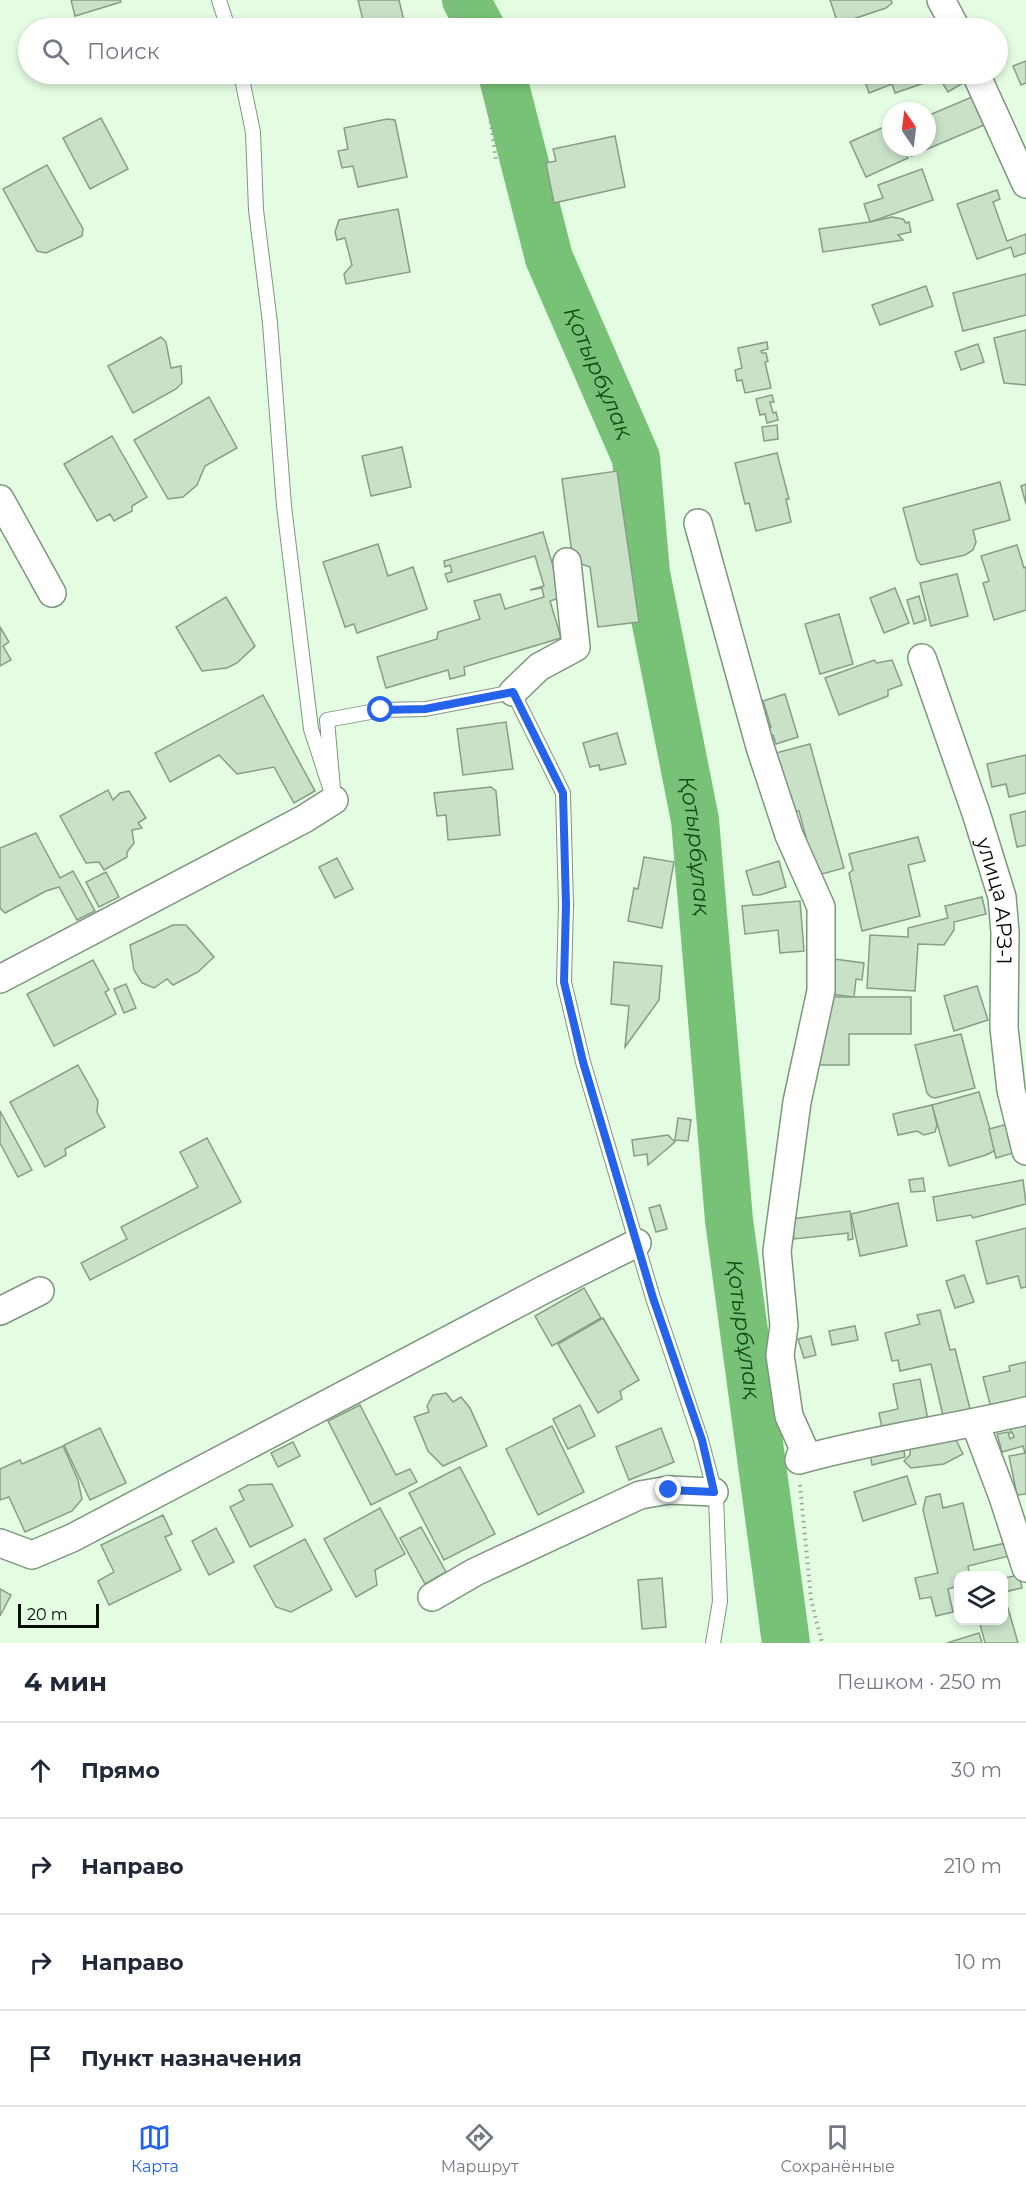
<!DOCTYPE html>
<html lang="ru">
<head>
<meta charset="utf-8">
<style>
	:root { --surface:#fff; --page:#f6f6f7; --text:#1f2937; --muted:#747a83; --line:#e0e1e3; --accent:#2563eb }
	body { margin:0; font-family:Montserrat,sans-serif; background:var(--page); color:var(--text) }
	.controls { position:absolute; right:18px; bottom:18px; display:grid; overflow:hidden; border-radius:12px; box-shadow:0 3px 9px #0003 }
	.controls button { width:54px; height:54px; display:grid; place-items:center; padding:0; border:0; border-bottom:2px solid var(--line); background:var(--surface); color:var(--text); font:30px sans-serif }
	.compass { position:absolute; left:882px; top:102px; width:54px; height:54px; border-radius:50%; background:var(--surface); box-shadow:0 3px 9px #0003; rotate:346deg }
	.scale { position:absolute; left:18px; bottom:15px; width:81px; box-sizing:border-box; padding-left:6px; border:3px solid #060e06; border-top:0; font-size:16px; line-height:21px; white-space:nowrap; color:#060e06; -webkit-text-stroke:4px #e3fce2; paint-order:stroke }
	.stop { position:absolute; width:18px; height:18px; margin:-14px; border:4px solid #2563eb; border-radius:50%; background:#fff }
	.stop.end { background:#2563eb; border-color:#fff; box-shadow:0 2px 6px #0008 }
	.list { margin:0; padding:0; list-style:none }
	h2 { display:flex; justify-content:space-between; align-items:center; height:78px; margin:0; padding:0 24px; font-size:26px }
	h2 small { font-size:20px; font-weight:400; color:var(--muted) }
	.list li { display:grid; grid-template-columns:39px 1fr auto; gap:18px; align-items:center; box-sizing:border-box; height:96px; padding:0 24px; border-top:2px solid var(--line) }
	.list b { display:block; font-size:22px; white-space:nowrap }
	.list em { font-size:20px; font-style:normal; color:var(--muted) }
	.icon { flex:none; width:33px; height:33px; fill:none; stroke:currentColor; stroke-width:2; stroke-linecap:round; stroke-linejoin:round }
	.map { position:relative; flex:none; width:1026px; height:1643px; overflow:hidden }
	.search { position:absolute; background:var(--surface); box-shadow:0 3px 9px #0003; left:18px; right:18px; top:18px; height:66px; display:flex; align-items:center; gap:15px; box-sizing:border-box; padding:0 21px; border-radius:33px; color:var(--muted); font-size:22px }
	.sheet { height:462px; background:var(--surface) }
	nav { display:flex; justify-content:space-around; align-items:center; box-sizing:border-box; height:84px; border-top:2px solid var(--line); background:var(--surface); font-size:16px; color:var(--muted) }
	nav a { display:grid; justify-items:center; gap:3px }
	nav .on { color:var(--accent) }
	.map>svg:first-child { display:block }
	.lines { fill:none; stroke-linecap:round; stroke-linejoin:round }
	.river { stroke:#77c277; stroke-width:48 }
	.building { fill:#c8e1c7; stroke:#879e86; stroke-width:1.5 }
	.lane-casing { stroke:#7f967e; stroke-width:16 }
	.street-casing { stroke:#7f967e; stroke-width:30 }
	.path { stroke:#95a895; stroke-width:4; stroke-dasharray:1.5 4.5; stroke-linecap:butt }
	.lane { stroke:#fff; stroke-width:14 }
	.street { stroke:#fff; stroke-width:27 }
	.route { stroke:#2563eb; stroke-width:8 }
	.labels { text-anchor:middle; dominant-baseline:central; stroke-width:5; stroke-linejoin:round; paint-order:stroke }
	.street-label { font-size:21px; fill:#060e06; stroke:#e3fce2 }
	.water-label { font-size:22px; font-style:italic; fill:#154918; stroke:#e3fce2 }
</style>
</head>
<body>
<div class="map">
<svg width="1026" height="1643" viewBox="0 0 1026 1643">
	<rect width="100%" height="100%" fill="#e3fce2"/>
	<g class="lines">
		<g class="river">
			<polyline points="466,0 481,28"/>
			<path id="s1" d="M502 74 549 258 636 458 646 573 695 820 729 1220 786 1643"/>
		</g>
	</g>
	<g class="building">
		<polygon points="71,0 120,0 121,2 75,16"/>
		<polygon points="358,0 399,0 404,21 365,28"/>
		<polygon points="830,0 891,0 892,3 886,8 838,24"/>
		<polygon points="917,23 919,28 900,28"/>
		<polygon points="1026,61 1026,83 1021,85 1013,66"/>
		<polygon points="869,74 934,74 936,79 895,93 892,84 869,93 863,76"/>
		<polygon points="937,74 957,74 963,83 948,92"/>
		<polygon points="972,97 984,125 911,156 907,147 927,147 927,116"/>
		<polygon points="101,118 128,169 90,189 63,138"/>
		<polygon points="387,119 395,120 407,177 358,187 353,166 342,168 338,151 348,149 344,128"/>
		<polygon points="891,124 891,147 915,147 905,151 908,158 866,177 850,142"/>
		<polygon points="615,136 625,187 554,203 546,163 556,161 553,149"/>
		<polygon points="47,165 83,229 82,236 46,253 37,251 3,189"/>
		<polygon points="922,169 933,200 870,222 864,204 883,198 878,185"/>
		<polygon points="997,190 1000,199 993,202 1007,241 1026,234 1026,253 1014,257 1011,247 977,259 957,204"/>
		<polygon points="398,209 410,272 346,284 344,274 352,265 345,238 337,240 335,232 339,220"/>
		<polygon points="892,217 903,219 906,223 909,222 911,232 898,235 903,240 823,252 819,229 870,222"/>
		<polygon points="1026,274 1026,315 963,331 953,293"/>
		<polygon points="926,286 933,306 880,325 872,305"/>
		<polygon points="1026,330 1026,385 1004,383 994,338"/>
		<polygon points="161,337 166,342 171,368 181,366 182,383 176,389 133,413 108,366"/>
		<polygon points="767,342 768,349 761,351 762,353 766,353 768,361 765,362 771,388 745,393 742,380 737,381 735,370 742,368 738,348"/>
		<polygon points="978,344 984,362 961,370 955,352"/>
		<polygon points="772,395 774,402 770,402 773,413 776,412 778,420 767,423 765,414 760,415 756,399"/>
		<polygon points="209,397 237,448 205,466 197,485 183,497 168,499 134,440"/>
		<polygon points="777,425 778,439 764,441 762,427"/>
		<polygon points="112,436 147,497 132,506 132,511 114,521 110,514 97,521 64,464"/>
		<polygon points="402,447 411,487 371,496 362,456"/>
		<polygon points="777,453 789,499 786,499 791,522 756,531 749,503 745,504 735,463"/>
		<polygon points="617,471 639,622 598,627 590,567 573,561 562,479"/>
		<polygon points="1000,482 1010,520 973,530 976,542 973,550 965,555 921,565 917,560 903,508"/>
		<polygon points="1026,484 1026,504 1021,486"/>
		<polygon points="543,532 562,597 550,601 561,638 464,667 465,675 450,679 448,670 386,688 377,657 437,639 438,632 480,619 474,601 500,594 505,609 544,597 542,588 530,590 544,586 535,556 448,582 445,574 452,572 450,565 445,567 444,561"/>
		<polygon points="378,544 388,576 413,567 427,609 357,633 354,624 345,627 323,562"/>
		<polygon points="1017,545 1024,568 1026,567 1026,610 994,620 983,583 989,581 981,556"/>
		<polygon points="957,574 968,616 931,626 920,583"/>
		<polygon points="895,588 909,623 884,633 870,598"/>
		<polygon points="919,596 926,620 914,624 907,600"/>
		<polygon points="226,597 255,646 237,663 227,668 202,671 176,627"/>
		<polygon points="839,614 853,664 820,674 805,624"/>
		<polygon points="0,627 9,642 3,646 11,660 0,666"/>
		<polygon points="874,660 877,663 892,660 902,685 888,690 888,696 839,715 825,678"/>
		<polygon points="785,694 798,737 776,744 773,735 768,736 766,729 771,727 763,701"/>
		<polygon points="263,695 315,791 294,803 274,767 237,774 219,755 170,782 155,753"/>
		<polygon points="506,722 513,769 463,775 457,729"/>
		<polygon points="617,733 626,764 600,770 599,765 590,767 583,743"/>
		<polygon points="810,744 844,868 822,874 813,864 799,811 792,812 776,753"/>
		<polygon points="1026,755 1026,793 1009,797 1006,784 992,787 987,764"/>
		<polygon points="491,787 496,791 500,835 448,840 446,815 437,816 434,793"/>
		<polygon points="108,790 113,800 120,793 129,791 146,818 138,823 142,828 132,830 134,843 127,852 127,857 104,870 99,862 86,863 60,816"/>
		<polygon points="1026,811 1026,845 1017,847 1010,815"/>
		<polygon points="36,833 60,878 73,871 95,911 77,920 59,887 46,891 5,913 0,908 0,848"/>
		<polygon points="918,837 925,861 908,865 920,916 862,931 849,873 853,870 849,854"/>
		<polygon points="644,857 674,862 662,928 628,921 634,888 638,889"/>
		<polygon points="337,858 353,889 335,898 319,867"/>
		<polygon points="779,861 786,887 760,895 753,895 746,871"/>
		<polygon points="106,872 119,897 99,907 86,882"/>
		<polygon points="982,897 986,914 954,922 954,930 944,945 918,944 915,991 867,988 870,935 908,937 908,928 948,918 945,906"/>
		<polygon points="800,901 804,951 780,953 778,930 745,934 742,906"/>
		<polygon points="173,925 186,925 214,957 198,972 173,985 167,979 154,988 142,983 134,970 130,945"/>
		<polygon points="834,959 864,963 862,980 856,979 854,997 830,994"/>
		<polygon points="93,960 109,990 105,992 116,1014 54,1046 27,994"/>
		<polygon points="614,962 662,966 659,1000 625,1047 629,1006 611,1004"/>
		<polygon points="126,984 136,1008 124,1013 114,989"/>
		<polygon points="977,986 988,1020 954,1031 944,996"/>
		<polygon points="826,997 911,997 911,1034 849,1034 849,1065 819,1065 820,1026"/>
		<polygon points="961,1034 975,1088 935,1098 931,1097 927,1093 915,1045"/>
		<polygon points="78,1065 98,1101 97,1112 105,1127 65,1149 66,1155 45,1167 10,1102"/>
		<polygon points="979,1092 996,1150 986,1155 949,1166 932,1105"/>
		<polygon points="932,1105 937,1125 935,1132 924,1135 917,1131 898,1135 893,1114"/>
		<polygon points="0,1111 32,1170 18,1177 0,1143"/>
		<polygon points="678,1118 691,1120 688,1141 675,1140"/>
		<polygon points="1008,1124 1014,1149 1013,1153 996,1158 989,1129"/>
		<polygon points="668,1135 675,1142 648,1165 647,1154 634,1156 632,1140"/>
		<polygon points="207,1138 241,1202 90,1280 81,1263 127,1239 121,1227 198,1187 180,1152"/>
		<polygon points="923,1178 925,1191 911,1192 909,1180"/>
		<polygon points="1023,1180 1026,1204 973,1218 971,1215 937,1221 933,1197"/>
		<polygon points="898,1203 907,1246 860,1256 851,1214"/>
		<polygon points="660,1205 667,1229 656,1232 649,1208"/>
		<polygon points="850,1211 853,1239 848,1240 848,1233 794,1239 792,1219"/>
		<polygon points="1026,1228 1026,1287 1021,1288 1018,1276 987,1284 976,1241"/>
		<polygon points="964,1275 974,1302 955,1308 946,1281"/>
		<polygon points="584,1288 601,1318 552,1346 535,1316"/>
		<polygon points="940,1310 950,1350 955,1349 971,1413 944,1420 931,1364 900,1371 898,1360 892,1361 885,1333 920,1324 917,1315"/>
		<polygon points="603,1318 639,1380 620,1391 622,1399 598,1413 558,1344"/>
		<polygon points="855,1326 858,1340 832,1345 829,1331"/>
		<polygon points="811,1336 816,1355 804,1358 798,1339"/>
		<polygon points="1026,1362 1026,1400 991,1408 983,1377 1010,1371 1009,1366"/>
		<polygon points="920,1379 928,1420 882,1428 879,1413 898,1409 893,1384"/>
		<polygon points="446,1393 453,1402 461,1397 470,1408 487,1446 443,1466 428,1451 414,1417 429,1412 427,1406 433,1395"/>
		<polygon points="360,1405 396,1475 410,1469 417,1482 371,1505 328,1421"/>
		<polygon points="580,1405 595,1436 568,1449 553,1419"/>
		<polygon points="1026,1421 1026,1457 1023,1446 1002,1452 997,1434 1008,1432 1010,1439 1014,1437 1012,1432 1010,1433 1011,1426"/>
		<polygon points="552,1426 584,1492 538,1515 506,1449"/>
		<polygon points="100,1428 126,1483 90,1500 64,1445"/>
		<polygon points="661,1428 674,1462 629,1480 616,1447"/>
		<polygon points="954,1436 963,1454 944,1464 911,1468 904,1461 910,1455 910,1446"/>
		<polygon points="293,1442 300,1456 278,1467 271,1453"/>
		<polygon points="903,1445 905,1457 872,1465 870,1453"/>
		<polygon points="63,1446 78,1480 82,1499 72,1511 25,1532 9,1497 0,1500 0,1469 20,1460 22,1464"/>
		<polygon points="1026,1453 1026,1494 1017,1495 1009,1456"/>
		<polygon points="460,1467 495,1534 444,1560 409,1493"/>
		<polygon points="907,1476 916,1504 863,1521 854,1492"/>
		<polygon points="272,1484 293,1526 250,1547 230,1507 244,1500 239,1490 248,1485"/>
		<polygon points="940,1494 943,1508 963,1503 974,1550 1006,1543 1009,1556 968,1566 970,1576 958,1576 958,1586 948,1589 953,1612 936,1616 931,1597 920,1599 915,1578 938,1573 923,1510 926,1497"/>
		<polygon points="380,1508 405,1554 375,1570 377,1585 356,1597 324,1539"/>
		<polygon points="163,1515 172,1534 165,1537 181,1570 109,1605 98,1581 114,1572 101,1545"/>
		<polygon points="421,1527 446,1572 425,1584 400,1538"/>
		<polygon points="216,1528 234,1562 209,1575 192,1541"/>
		<polygon points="305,1539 332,1590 291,1612 276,1607 254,1566"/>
		<polygon points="1019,1575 1022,1588 1004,1592 1004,1578"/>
		<polygon points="662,1578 666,1627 642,1629 638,1580"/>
		<polygon points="0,1589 11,1595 0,1616"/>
		<polygon points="1008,1608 1018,1643 985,1643 979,1620 1004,1620 1004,1609"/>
		<polygon points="979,1633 982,1643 947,1643"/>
	</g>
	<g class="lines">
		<defs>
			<g id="lane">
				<polyline points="219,0 228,28"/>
				<polyline points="241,74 253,132 256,210 270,323 284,506 311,729 334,800 327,720 381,710 425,709 513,692 563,793 566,905 564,982 583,1062 653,1298 701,1440 716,1497 720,1601 713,1643"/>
			</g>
			<g id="street">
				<polyline points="941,0 956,28"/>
				<polyline points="976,74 1026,184"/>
				<polyline points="0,499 52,593"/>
				<path d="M698 523 760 747 789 835 821 907V991L797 1102 777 1251 784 1326 780 1355 789 1416 803 1447 799 1460C874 1439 951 1429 1026 1411"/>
				<path id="s2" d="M922 658 976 813 1002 897 1005 932 1004 1028 1011 1090 1026 1151"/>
				<polyline points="513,692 539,667 576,647 567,562"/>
				<polyline points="0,979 304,819 334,800"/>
				<polyline points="0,1311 40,1291"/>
				<polyline points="975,1423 1003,1497 1026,1568"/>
				<polyline points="0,1543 32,1555 72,1538 545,1289 637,1243"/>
				<polyline points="432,1597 475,1572 640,1495 669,1490 714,1492"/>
			</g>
		</defs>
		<use href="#lane" class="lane-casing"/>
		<use href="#street" class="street-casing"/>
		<g class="path">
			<polyline points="450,0 466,28"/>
			<polyline points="484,74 496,161"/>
			<polyline points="800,1485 811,1599 822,1643"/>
		</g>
		<use href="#lane" class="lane"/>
		<use href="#street" class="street"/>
	</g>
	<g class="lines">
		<polyline class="route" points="381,710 425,709 513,692 563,793 566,905 564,982 583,1062 653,1298 702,1440 714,1492 669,1490"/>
	</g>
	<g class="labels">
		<g class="street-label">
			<text stroke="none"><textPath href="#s2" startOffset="255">улица АРЗ-1</textPath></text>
		</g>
		<g class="water-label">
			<text stroke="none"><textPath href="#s1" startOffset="315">Қотырбұлақ</textPath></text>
			<text stroke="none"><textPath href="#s1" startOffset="801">Қотырбұлақ</textPath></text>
			<text stroke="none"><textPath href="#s1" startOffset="1287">Қотырбұлақ</textPath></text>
		</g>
	</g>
</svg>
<div class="controls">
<button><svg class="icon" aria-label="layers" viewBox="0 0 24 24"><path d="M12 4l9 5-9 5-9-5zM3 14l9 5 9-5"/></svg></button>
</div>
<svg class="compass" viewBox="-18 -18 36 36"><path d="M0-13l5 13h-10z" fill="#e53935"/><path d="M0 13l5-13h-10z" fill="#747a83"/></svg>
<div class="scale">20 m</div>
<div class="stop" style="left:381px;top:710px"></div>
<div class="stop end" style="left:669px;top:1490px"></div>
<div class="search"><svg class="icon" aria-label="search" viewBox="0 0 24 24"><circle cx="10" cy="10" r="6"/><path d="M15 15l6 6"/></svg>Поиск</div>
</div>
<section class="sheet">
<h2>4 мин<small>Пешком · 250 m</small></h2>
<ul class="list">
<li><svg class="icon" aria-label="ahead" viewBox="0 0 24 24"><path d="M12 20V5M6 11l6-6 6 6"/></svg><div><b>Прямо</b></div><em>30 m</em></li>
<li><svg class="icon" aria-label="right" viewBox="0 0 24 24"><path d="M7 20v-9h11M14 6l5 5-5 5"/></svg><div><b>Направо</b></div><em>210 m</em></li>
<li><svg class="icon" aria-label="right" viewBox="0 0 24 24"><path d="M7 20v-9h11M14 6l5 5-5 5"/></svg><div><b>Направо</b></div><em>10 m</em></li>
<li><svg class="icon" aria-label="arrive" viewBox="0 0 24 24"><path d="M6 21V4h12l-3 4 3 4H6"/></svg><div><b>Пункт назначения</b></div></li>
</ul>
</section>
<nav>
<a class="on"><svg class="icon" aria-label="map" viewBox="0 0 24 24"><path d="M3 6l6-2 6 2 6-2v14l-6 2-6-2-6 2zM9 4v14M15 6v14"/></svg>Карта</a>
<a><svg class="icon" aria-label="directions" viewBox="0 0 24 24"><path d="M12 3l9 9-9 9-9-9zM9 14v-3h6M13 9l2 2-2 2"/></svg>Маршрут</a>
<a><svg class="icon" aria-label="saved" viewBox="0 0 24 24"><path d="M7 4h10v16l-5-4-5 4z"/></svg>Сохранённые</a>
</nav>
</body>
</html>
